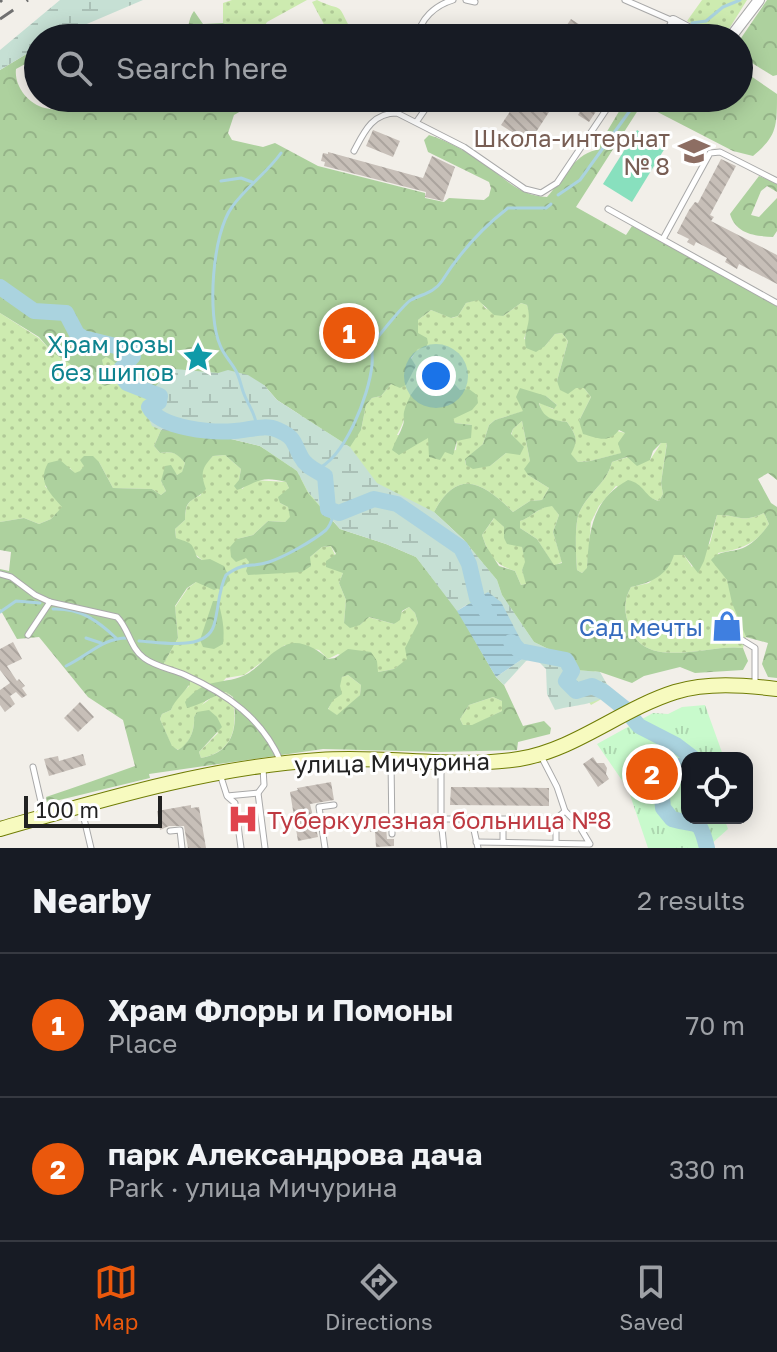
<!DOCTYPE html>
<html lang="en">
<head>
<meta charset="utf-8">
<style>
	:root { --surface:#171b24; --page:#242831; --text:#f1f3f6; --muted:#9ea1a6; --line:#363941; --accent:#ea580c }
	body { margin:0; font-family:"Golos Text",sans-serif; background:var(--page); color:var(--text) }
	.controls { position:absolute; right:24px; bottom:24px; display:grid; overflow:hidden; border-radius:16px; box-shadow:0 4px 20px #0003 }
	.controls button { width:72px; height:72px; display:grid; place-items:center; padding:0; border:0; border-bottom:2px solid var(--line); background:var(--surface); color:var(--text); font:40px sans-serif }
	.scale { position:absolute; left:24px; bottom:20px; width:138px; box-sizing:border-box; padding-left:8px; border:4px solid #222; border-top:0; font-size:22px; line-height:28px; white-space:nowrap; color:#222; -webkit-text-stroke:6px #fff; paint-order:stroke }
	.you { position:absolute; left:436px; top:376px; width:28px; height:28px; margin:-20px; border:6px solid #fff; border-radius:50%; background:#1a73e8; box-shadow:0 0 0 12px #1a73e833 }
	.badge { display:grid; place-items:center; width:52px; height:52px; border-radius:50%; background:var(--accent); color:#fff; font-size:26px; font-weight:700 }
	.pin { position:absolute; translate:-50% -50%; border:4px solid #fff; box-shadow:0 2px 8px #0006 }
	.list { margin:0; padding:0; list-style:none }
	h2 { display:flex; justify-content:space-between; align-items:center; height:104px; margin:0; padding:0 32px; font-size:34px }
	h2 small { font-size:26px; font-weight:400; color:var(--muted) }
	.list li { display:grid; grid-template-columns:52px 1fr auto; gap:24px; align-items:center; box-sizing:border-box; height:144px; padding:0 32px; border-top:2px solid var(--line) }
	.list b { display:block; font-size:30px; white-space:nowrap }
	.list p { margin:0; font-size:26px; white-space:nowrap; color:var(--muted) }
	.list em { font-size:26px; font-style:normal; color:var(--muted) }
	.icon { flex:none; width:44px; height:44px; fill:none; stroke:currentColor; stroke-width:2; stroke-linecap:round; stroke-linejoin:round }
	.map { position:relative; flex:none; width:777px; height:848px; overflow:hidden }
	.search { position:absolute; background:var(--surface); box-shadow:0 4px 20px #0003; left:24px; right:24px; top:24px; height:88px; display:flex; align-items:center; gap:20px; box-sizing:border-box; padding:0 28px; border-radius:44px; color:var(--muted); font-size:30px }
	.sheet { height:392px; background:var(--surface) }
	nav { display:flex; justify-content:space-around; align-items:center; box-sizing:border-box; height:112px; border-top:2px solid var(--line); background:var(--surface); font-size:22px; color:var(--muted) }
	nav a { display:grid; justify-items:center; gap:4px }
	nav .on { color:var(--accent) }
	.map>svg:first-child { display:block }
	.grass { fill:url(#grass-dots); fill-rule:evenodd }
	.forest { fill:url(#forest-crowns); fill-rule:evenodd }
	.wetland { fill:url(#wetland-marsh) }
	.park { fill:url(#park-tufts) }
	.pitch { fill:#88e0be }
	.water { fill:url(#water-rules) }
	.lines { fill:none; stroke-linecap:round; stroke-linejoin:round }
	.stream { stroke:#aad3df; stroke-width:3 }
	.river { stroke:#aad3df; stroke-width:16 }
	.building { fill:url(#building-back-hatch) }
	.service-casing { stroke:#a9a9a9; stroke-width:7 }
	.minor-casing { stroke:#a9a9a9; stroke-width:12 }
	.secondary-casing { stroke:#707d05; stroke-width:16 }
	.service { stroke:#fff; stroke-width:5 }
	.minor { stroke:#fff; stroke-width:10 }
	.secondary { stroke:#f7fabf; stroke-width:14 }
	.rail { stroke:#707070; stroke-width:3; stroke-dasharray:16 16; stroke-linecap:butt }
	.labels { text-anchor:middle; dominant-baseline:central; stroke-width:6; stroke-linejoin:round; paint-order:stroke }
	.education-label { font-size:24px; fill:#785e54; stroke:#fff; text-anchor:end }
	.culture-label { font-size:24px; fill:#0d838f; stroke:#fff; text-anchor:end }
	.shop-label { font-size:24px; fill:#366cbe; stroke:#fff; text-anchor:end }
	.street-label { font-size:24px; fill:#222; stroke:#fff }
	.health-label { font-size:24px; fill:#be3a42; stroke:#fff; text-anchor:start }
</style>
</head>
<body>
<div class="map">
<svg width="777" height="848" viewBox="0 0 777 848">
	<defs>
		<pattern id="grass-dots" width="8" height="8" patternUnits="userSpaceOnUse" patternTransform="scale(2)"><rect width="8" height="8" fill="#cdebb0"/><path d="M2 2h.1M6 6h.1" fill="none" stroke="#b0c997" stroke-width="1.8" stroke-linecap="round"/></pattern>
		<pattern id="forest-crowns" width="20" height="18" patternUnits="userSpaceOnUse" patternTransform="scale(2)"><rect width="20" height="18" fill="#add19e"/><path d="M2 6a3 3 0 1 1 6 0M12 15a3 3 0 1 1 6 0" fill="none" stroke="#95b388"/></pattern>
		<pattern id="wetland-marsh" width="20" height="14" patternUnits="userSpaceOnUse" patternTransform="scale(2)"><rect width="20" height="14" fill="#c6e0d4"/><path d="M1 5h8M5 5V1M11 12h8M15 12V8" fill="none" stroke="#aac0b6"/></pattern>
		<pattern id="park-tufts" width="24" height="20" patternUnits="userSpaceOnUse" patternTransform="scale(2)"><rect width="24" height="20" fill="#c8facc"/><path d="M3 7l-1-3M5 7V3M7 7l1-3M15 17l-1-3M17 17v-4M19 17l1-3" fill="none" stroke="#acd6af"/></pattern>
		<pattern id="water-rules" width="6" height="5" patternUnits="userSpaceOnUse" patternTransform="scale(2)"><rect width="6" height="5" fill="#aad3df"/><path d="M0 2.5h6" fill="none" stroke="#92b5bf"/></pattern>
		<pattern id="building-back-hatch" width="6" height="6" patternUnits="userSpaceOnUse" patternTransform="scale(2)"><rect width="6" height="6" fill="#c7bfb8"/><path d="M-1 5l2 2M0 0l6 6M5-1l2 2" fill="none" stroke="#aba49e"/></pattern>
	</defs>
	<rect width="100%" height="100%" fill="#f2efe9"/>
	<g class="grass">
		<polygon points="232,0 307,0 267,22 259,35 223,23 223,3"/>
		<path d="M317 0C344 13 336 0 349 26L360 32 364 38H346L345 30 340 26 333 34 328 32 312 2Z"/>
		<polygon points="702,0 747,0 724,37 715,38 687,21"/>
		<path d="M479 299 485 308 503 316 521 303 527 305 531 318 524 339 545 346 555 334 562 333 568 341 557 381 576 388H584L591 397 579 421 625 433 622 453 590 461 578 462 570 454C579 440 576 435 567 422L551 420 542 413 539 402 553 409 557 405 546 396 524 411 495 420 489 425 483 444 465 460 466 465 490 466 506 453 513 429 522 421 530 461 528 475 549 488 542 500 530 501 513 512C484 484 459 466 434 512L606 683 612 693 591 705 575 683 461 600 457 611 416 557 324 512 210 392 361 430 366 405 372 398 381 396 391 384 405 385 416 366 411 359 418 348V320L431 310 452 318 458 316 466 303ZM428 376 450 379 460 390 452 419 455 423 472 425 457 441 456 450 445 452 429 437 397 435C410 414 404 395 428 376Z"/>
		<path d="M0 313 39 338 53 353 104 386 102 360 106 357 113 360 124 376 154 389 161 430 154 446 160 453C172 451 178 453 185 463L182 473 177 475 173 471 161 481 166 491 161 495 152 489 113 488 99 462 84 466 81 471 75 474 70 468 45 486 63 507 51 519 39 524 24 518 0 522Z"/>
		<path d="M667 442 661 483 663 494 659 501 616 486 599 506 591 522 587 569 582 573 577 570C576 558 574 521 580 511 589 492 607 483 612 462L628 457 650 460 661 443Z"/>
		<path d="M225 455 241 469 239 480 242 489 252 480 286 482 289 488 280 503 288 507 291 517 285 522 268 521 253 535 237 539 249 562 310 557 322 547 331 546 343 573 339 583 346 600 344 623 360 625 368 617 394 624 402 612 409 607 415 613 418 623 407 660 394 669 378 672 338 654 328 659 319 650 285 645 244 675 226 678 202 705 215 695 226 692 232 697C238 725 235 752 201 758L199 752 218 733 198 712 194 717C195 730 190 743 179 750L172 747 160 719 162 714 171 710 175 699 189 686 166 668 164 663 178 638 175 607 188 588 196 582 202 560 176 538 175 529 185 520C185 506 188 500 201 495L202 467 213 456Z"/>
		<path d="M552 505 559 515 553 532 562 562 554 566 537 539 520 528V521C532 517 538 508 552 505Z"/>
		<path d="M764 513 769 524C757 544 740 549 718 553L746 637 743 648C710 643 646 672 630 628 624 613 623 601 631 587L649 583 674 555H684L692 567 710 543 717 515C737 514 742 524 764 513Z"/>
		<path d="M495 517 504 527V538L522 547 526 562 522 570 527 584 521 585 515 571C495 565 489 555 482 535Z"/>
		<polygon points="348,675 361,685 360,695 338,716 328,710 342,677"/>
		<polygon points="493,697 502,701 502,711 472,726 463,725 460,719 469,705"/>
	</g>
	<g class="forest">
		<polygon points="767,0 777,0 777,75 773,76 739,55 739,41"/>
		<path d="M194 11 203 24 223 23 259 38H183C190 30 187 20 194 11Z"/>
		<path d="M38 47V57L16 69C14 86 28 104 45 108 53 110 63 110 71 110L82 98H104L118 108 125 105 123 98H156L175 105 191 101V98H252L255 103 234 115 228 133 232 140 263 147 275 143 318 166 425 193V198L444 202 449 198 484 200 489 196 491 188 489 182 428 152 424 140 429 135C448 141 470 153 486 165 506 180 521 196 547 197 563 180 572 156 596 150L627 98H739V68L777 94C777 127 777 136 753 156L733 151 642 104 576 207 626 235 632 226 777 304V480L768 473 758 479 771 503 777 507V678L768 677 762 664 768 643 746 637 732 603 727 580 711 560C721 549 731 553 743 548 754 543 763 533 769 524L764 513C742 524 737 514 717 515L704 561 698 573 684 555H674C668 575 651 583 631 587 623 601 624 613 630 628 646 672 710 643 743 648L748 661 743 670 695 673 680 667 644 676 632 683 600 672 576 670 563 656 534 642 502 595 497 580 463 539 434 512C459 466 484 484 513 512L530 501 542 500 549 488 528 475 524 469 530 461 522 421 513 429 511 434 524 447 520 455 506 453 490 466 473 469 466 465 465 459 483 444 489 425 495 420 523 411 516 397 520 388 546 396 557 405 554 409 539 403C543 418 552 420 567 422 576 435 579 440 571 454L578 462 590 461 621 453 618 443 625 433 619 430C608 444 598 438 583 434L579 421 591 397 584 388H576L568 394 560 390 557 381 568 341 562 333 555 334 545 346 536 352 526 348C522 330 533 325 527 305L521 303 503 316 494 315 478 300 466 303 458 316 451 318 431 310 418 320V333L427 338 428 343 426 347 418 349 411 358 416 366 406 385 400 388 391 384 381 396 372 398 366 405 361 430 350 447 277 400 264 385 231 439 260 446 297 471 308 493 340 529 386 544 416 557 458 611 496 677 504 685 523 726 544 721 551 728 550 734 518 742 517 750 441 752 323 749 149 774 150 778 47 803 46 797C77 787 106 776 135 766L123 720 88 697 39 637 17 639 0 609V569L9 571 11 552 0 550V522L24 518 39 524 51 519 62 507C50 493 37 482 48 463L60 460 75 473 80 471 84 466 80 460 84 456H93L99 462 113 488 152 489 161 495 166 491 161 481 165 466 171 465 177 475 182 472 185 463C177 453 172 451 160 453L154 446 161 430 148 416 154 389C124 388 126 366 106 357L102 360 104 368 112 376 111 384 104 386 53 353 39 337 0 313V70ZM661 443H667L661 483 663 494 659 501C645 498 644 483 628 480 592 500 589 530 587 568L582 573 577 570C576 557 574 521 580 511 589 492 607 483 612 462L627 457 637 466 650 460 653 451ZM225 455 241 469 239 480 234 486 237 490C258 482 260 475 286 482L289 488 278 497 280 503 288 507 290 517 285 522 268 521 253 535 237 539 230 547 231 557 236 562 246 558 249 562 246 571 248 575 302 572 311 566 310 557 322 547 331 546 336 554 326 561V567L343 573 339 583 346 600 344 623 350 628 360 625 369 617 394 624 400 620 402 611 409 607 415 613 418 623 405 648 407 659 394 669 378 672 377 661 371 652 348 649 335 658 328 659C320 651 307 643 295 643 278 643 261 666 247 674 225 686 206 675 185 702L187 708C201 705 212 696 226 692L233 697C238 725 235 752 201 758L199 752 222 727 217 717 209 710 197 712 194 717C195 730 190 743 178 750L172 746 160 719 162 714 171 710C175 698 187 692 191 680L166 668 164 663 178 638 175 606 187 588 196 582 214 590 225 586 230 579 224 566 210 559 202 560 197 557C191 540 191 544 176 538L175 529 185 520C185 496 194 503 206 489 200 473 202 468 213 456ZM552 506 559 515 553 532 562 563 554 565 537 539 520 528V521C533 517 536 508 552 506ZM494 518 504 527V538L507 544 522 547 525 562 522 570 526 584 521 585 515 571 499 566 486 546 482 535ZM348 675 361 685 360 695 337 715 328 709 333 700 342 694 340 686 342 677ZM493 697 502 701V711L472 725H463L460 719 469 705Z"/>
		<path d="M759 176 777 183V192L767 186 761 191 751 215 759 217 777 198V231L773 237C754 236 736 234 730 214Z"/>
		<path d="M438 373 450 379 460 390 469 389 477 395 478 403 472 410 453 419 455 423 472 425 471 438 457 441 453 455 445 452 440 460 429 457 428 438 399 455 392 450C395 441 400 434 403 425 405 420 403 417 404 412 409 394 420 378 438 373Z"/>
		<path d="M213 601H218C222 615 225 629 223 644L214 649 203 647 200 640Z"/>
	</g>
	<g class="wetland">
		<polygon points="60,0 143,0 54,38 38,38 38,47 0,70 0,50"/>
		<path d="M175 369 218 373 228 370 248 375 264 385 277 400 350 447 377 483 434 512 463 539 497 580 502 595 534 642 563 656 576 670 600 672 612 693C590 706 579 704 555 710L547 694 546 669 534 657 526 661 504 685 496 677 524 658 477 598 457 611 416 557 386 544 340 529 308 492 297 471 260 446 231 439 161 430 152 426C140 402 154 383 175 369Z"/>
	</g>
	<polygon class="park" points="705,705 724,758 687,758 687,818 724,818 728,829 710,845 712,848 648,848 628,789 597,744 653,713 668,714 682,707"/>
	<polygon class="pitch" points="637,130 665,148 632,202 603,184"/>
	<polygon class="water" points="488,592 501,602 527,652 524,658 496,677 457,611"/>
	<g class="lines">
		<g class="stream">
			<polyline points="692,23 706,21 723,7 740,0"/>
			<polyline points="682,38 685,34"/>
			<polyline points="221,181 241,178 252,182"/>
			<polyline points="558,195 580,180 639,98"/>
			<path d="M257 428C256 414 249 407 244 394 241 387 240 378 236 371 231 362 223 354 220 345 207 315 212 234 232 207 246 187 267 173 281 153"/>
			<path d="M315 470C345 459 369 395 372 365 373 357 370 348 375 341 380 334 405 303 411 300 422 294 434 293 442 281 459 254 482 228 508 208H546L551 204"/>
			<path d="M53 609C80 608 97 620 116 638"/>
			<polyline points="0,612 16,601 40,603"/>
			<polyline points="86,638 101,643"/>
			<path d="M139 641C160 642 206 652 214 625 219 608 218 591 226 575 245 561 251 568 269 562 284 557 313 541 326 530 331 525 332 519 334 513"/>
			<path d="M66 666C88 656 102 638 127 638"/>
		</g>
		<g class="river">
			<path d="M0 287 34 311 66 313 77 334 83 338 132 350 133 356 121 369 120 374 127 383 160 396 159 402 149 407C160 429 214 433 235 431 250 430 265 424 278 430 296 438 293 443 301 457 306 467 316 470 325 476L328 509 339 513 374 499 397 504 461 548 469 564 477 598 489 615"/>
			<polyline points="511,642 520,651 566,660 572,671 566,681 576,691 592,686 604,692 624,708 639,726 676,745 693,758"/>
			<path d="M687 767 679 766 661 786 663 808 672 819C699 827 699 816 707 848"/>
		</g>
	</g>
	<g class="building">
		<polygon points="571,19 600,38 558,38"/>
		<polygon points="519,98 558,98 529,143 501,125"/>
		<polygon points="588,98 605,98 589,122 578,115"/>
		<polygon points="373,130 400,141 393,157 366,146"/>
		<polygon points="328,152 423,178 432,156 455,167 443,201 425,197 426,192 324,166 325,162 321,161 323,153 328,154"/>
		<polygon points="721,159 736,166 710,215 714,217 711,221 777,255 777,284 739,264 737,269 725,262 727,258 696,242 694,246 687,242 689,239 677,233 689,210 695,202 698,203"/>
		<polygon points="13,642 22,659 7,666 17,681 19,679 25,686 22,688 27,695 22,698 16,692 10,696 15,704 5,712 0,705 0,690 10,683 0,670 0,649"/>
		<polygon points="80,702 94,717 78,732 64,718"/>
		<polygon points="83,754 86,765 49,776 44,759 58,756 59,761"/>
		<polygon points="593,757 597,763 604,763 607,768 606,774 609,779 598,787 583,764"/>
		<polygon points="331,782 334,800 310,804 318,837 298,841 290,792 298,790 297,788"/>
		<polygon points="451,787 549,788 549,806 450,805"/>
		<polygon points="191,805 191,808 199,807 206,848 188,848 184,826 169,826 160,830 157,811"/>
		<polygon points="385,816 387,839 394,839 394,846 376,847 375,832 370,832 369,817"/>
	</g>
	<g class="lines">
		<defs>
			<g id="service">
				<polyline points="466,0 475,2"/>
				<polyline points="625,0 673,21 660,38"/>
				<path d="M418 38C419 19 436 5 453 0"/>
				<polyline points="417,121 433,98"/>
				<path d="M354 151C364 132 372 113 397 113L464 147 525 189 541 193 557 183 614 98"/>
				<polyline points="608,209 777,303"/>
				<polyline points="663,239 710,153 720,152 777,181"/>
				<path d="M0 574 11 577 35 595 50 602 117 617C129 629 130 648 144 658 156 667 172 669 185 675 227 694 262 718 281 762"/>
				<polyline points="28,635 50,602"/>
				<polyline points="734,639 742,640 755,648 755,686"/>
				<polyline points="391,761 392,834"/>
				<polyline points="441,762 441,819 444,848"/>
				<polyline points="33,767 44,815"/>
				<polyline points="220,774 227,796 258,793 264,785 263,768"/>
				<polyline points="258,793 265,848"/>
				<polyline points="228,797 235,803 241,848"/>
				<polyline points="81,806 91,848"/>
				<polyline points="441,819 556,819 565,811"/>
				<polyline points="472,821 478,848"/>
				<polyline points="170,831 180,830 182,848"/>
				<polyline points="503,841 503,820"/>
				<polyline points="476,842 590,844 578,824 565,811 557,787 541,756"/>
				<polyline points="556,842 556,819"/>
				<polyline points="325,848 319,807 334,805"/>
			</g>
			<g id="minor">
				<polyline points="673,21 705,38"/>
				<polyline points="730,38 759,0"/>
			</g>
			<path id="secondary" d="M0 829C105 799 210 767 319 760 386 755 453 769 519 759 575 750 621 709 675 692 708 682 743 685 777 689"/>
		</defs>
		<use href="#service" class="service-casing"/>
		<use href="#minor" class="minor-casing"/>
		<use href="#secondary" class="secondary-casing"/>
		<use href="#service" class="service"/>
		<use href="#minor" class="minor"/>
		<use href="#secondary" class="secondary"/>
		<g class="rail">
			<polyline points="0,2 2,0"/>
			<polyline points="0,19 28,0"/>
		</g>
	</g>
	<defs>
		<symbol id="school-bare" viewBox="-9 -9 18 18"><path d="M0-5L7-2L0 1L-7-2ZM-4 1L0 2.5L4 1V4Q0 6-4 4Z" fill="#8d6e63" stroke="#fff" stroke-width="2.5" paint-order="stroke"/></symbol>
		<symbol id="sight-bare" viewBox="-9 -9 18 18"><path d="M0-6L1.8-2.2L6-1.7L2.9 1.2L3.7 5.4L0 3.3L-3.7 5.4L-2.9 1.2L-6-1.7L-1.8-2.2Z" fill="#0f9aa8" stroke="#fff" stroke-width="2.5" paint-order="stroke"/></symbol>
		<symbol id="shop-bare" viewBox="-9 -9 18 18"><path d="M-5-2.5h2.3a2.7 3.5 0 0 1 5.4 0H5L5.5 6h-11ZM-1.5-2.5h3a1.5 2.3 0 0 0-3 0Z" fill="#3f7fe0" stroke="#fff" stroke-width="2.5" paint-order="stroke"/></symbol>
		<symbol id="hospital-bare" viewBox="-9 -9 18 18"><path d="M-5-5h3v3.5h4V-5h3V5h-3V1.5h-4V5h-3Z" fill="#e0444e" stroke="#fff" stroke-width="2.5" paint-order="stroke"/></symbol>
	</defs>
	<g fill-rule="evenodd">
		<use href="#school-bare" x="672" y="129" width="44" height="44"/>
		<use href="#sight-bare" x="176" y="335" width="44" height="44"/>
		<use href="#shop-bare" x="705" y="604" width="44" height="44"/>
		<use href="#hospital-bare" x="221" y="797" width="44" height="44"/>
	</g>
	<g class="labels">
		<g class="education-label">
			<text x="670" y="137">Школа-интернат<tspan x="670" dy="28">№ 8</tspan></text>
		</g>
		<g class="culture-label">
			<text x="174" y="343">Храм розы<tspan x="174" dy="28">без шипов</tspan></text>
		</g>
		<g class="shop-label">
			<text x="703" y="626">Сад мечты</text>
		</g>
		<g class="street-label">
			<text transform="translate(392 762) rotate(-1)">улица Мичурина</text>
		</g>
		<g class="health-label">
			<text x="267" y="819">Туберкулезная больница №8</text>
		</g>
	</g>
</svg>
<div class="controls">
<button><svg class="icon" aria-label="locate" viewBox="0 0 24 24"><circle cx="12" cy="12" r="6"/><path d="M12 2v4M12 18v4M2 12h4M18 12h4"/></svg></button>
</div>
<div class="scale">100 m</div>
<div class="you"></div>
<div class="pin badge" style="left:349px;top:333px">1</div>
<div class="pin badge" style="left:652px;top:774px">2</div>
<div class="search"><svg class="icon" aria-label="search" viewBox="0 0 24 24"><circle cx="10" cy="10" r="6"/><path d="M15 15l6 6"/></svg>Search here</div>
</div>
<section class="sheet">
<h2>Nearby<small>2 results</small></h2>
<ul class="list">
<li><span class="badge">1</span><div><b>Храм Флоры и Помоны</b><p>Place</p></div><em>70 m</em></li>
<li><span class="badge">2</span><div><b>парк Александрова дача</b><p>Park · улица Мичурина</p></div><em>330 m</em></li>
</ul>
</section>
<nav>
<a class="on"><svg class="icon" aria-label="map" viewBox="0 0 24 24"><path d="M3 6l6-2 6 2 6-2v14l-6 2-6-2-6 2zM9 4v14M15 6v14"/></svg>Map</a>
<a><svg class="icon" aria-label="directions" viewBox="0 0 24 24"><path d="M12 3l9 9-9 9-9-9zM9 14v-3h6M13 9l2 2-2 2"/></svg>Directions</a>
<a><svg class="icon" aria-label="saved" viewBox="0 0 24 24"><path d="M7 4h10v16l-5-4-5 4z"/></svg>Saved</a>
</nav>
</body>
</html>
